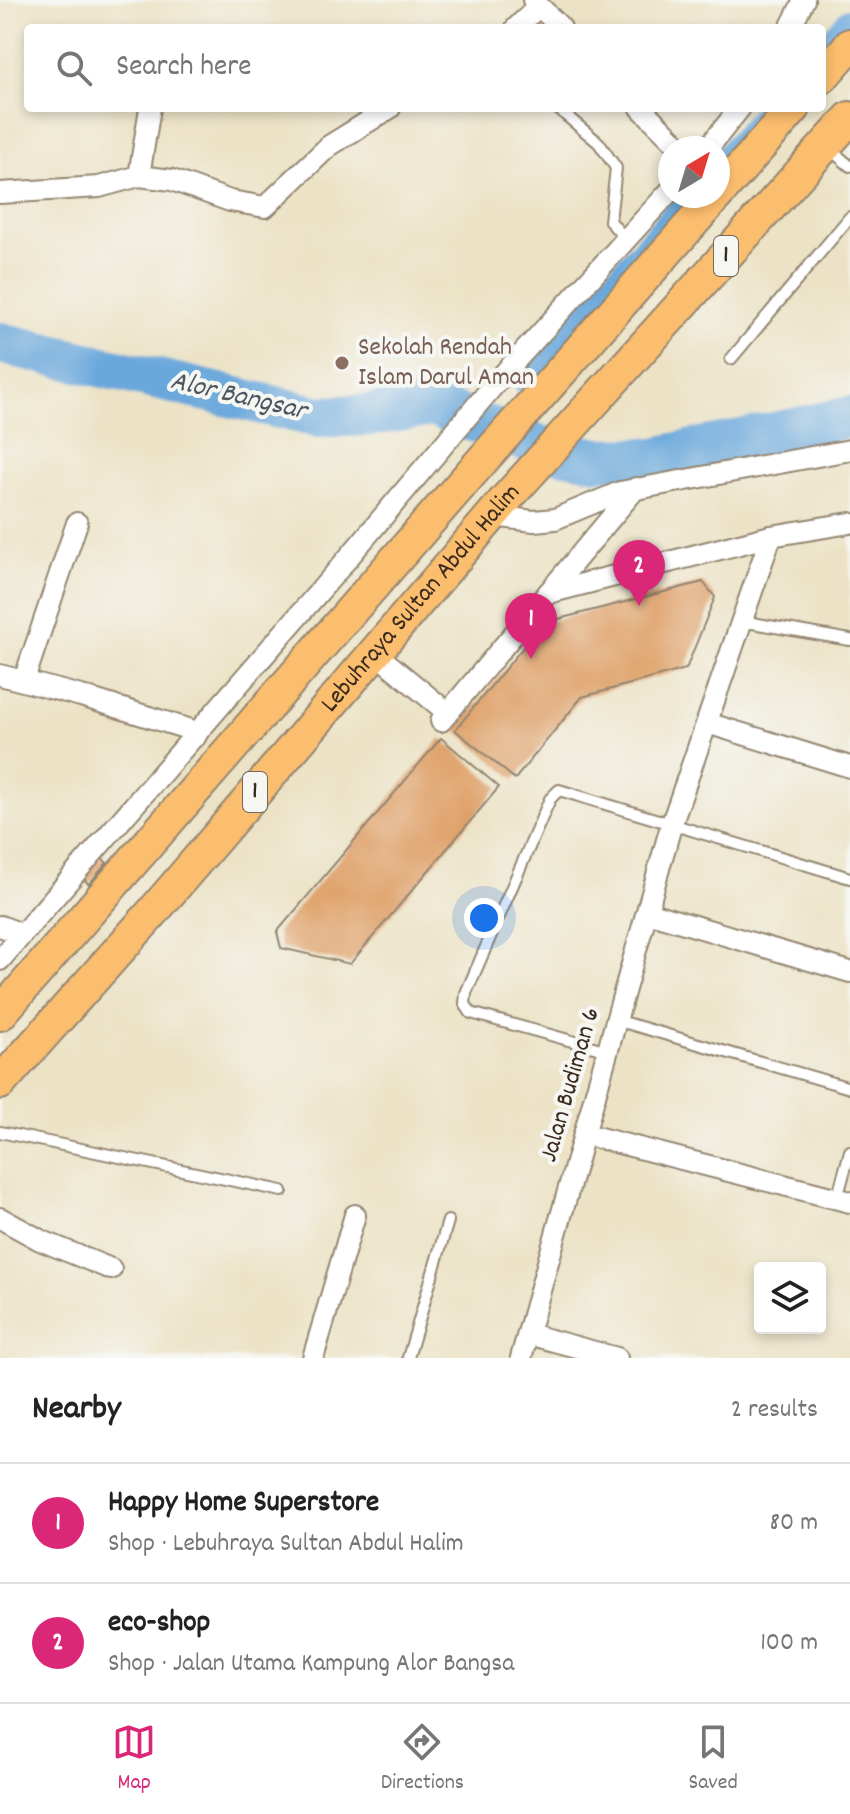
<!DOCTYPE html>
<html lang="en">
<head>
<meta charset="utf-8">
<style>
	:root { --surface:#fff; --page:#f6f6f6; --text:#222; --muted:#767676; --line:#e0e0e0; --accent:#db2777 }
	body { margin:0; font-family:Dekko,sans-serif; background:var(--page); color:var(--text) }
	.controls { position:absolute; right:24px; bottom:24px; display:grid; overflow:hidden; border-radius:8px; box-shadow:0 4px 12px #0003 }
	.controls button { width:72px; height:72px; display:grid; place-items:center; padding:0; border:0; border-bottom:2px solid var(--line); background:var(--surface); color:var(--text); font:40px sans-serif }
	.compass { position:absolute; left:658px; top:136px; width:72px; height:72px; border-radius:50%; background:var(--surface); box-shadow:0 4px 12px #0003; rotate:38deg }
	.you { position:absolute; left:484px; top:918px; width:28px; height:28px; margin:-20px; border:6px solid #fff; border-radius:50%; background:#1a73e8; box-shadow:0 0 0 12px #1a73e833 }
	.badge { display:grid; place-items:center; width:52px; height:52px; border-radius:50%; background:var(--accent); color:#fff; font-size:26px; font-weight:700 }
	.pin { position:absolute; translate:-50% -66px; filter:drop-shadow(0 2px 4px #0008) }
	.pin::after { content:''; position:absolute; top:42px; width:28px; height:24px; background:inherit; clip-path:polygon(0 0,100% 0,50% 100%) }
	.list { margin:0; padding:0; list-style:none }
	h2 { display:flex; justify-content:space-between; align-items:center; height:104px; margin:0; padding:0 32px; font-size:34px }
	h2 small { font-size:26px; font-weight:400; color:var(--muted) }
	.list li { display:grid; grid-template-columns:52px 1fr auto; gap:24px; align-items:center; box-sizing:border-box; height:120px; padding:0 32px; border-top:2px solid var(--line) }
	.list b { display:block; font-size:30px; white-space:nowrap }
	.list p { margin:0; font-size:26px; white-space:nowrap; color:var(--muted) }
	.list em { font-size:26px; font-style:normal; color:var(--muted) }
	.icon { flex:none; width:44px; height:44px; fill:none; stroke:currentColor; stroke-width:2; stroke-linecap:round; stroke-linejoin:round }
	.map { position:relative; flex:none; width:850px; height:1358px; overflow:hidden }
	.search { position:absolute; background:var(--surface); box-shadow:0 4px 12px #0003; left:24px; right:24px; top:24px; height:88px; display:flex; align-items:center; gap:20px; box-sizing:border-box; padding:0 28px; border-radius:8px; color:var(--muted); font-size:30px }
	.sheet { height:344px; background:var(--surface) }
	nav { display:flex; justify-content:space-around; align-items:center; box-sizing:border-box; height:112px; border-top:2px solid var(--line); background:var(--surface); font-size:22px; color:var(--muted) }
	nav a { display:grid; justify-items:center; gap:4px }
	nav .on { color:var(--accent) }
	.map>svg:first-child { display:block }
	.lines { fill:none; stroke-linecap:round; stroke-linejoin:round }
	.canal { stroke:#6ba8dc; stroke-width:24 }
	.river { stroke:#6ba8dc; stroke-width:42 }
	.building { fill:#de9c62 }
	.lane-casing { stroke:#948672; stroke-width:14 }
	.street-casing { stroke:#948672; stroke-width:24 }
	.primary-casing { stroke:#948672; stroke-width:36 }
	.lane { stroke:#fff; stroke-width:10 }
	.street { stroke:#fff; stroke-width:20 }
	.primary { stroke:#fbbd6e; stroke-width:32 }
	.education-dot { fill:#8d6e63; stroke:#f6f6f2; stroke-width:3 }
	.labels { text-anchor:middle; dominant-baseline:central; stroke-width:8; stroke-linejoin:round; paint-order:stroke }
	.shield { fill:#f6f6f2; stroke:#73675e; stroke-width:2 }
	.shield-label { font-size:24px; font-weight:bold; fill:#3b2a1e }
	.education-label { font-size:26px; fill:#785e54; stroke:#f6f6f2; text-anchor:start }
	.street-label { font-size:26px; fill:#3b2a1e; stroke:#f6f6f2 }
	.water-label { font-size:28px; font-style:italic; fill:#4c5660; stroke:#f6f6f2 }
</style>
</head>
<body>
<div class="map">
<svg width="850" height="1358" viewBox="0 0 850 1358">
	<rect width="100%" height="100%" fill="#f6f6f2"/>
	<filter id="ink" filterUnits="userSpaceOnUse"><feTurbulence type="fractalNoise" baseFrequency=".0125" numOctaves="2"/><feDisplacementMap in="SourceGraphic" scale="16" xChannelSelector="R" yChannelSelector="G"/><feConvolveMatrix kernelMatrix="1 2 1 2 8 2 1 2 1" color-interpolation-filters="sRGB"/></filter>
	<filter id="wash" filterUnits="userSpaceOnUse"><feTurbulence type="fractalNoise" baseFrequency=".006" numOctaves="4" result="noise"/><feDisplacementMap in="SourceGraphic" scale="32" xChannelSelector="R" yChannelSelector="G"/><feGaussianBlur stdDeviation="1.8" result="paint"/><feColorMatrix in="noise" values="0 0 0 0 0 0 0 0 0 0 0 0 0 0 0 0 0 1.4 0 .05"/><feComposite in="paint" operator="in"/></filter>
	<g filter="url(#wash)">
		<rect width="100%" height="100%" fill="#ece3c6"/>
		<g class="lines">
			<g class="canal">
				<polyline points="822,50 849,20"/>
				<polyline points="718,165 770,108"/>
				<polyline points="524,381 690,196"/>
			</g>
			<polyline class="river" points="0,343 319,417 370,415 433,406 551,450 598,459 655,458 850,417"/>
		</g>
		<g id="blocks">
			<g class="building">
				<polygon points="703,582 715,597 686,669 582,697 515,779 455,730 543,623"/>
				<polygon points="441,738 499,787 350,964 281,948 277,932"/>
				<polygon points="100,856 107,863 89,884 81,877"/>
			</g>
		</g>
	</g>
	<g filter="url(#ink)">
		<use href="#blocks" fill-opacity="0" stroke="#948672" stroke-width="2"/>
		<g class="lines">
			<defs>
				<g id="lane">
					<polyline points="557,108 599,143 616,168 610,221 626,240"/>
					<polyline points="827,147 850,166"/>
					<polyline points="731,359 850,217"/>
					<polyline points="741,621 850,640"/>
					<polyline points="616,1020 850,1088"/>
					<polyline points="608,1051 471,1013 465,1004 466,993 550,799 559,790 850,878"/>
					<polyline points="0,1132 282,1191"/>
					<polyline points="837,1199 850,1151"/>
					<polyline points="408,1358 448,1221"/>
				</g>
				<g id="street">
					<polyline points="533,0 561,28"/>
					<polyline points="516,28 538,7"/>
					<polyline points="790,28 804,0"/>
					<polyline points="641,108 681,148"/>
					<polyline points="708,148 740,108"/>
					<polyline points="139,176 150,108"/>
					<polyline points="0,193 99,187 139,176 172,180 230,201 265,207 329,146 390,108"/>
					<polyline points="492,516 534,521 555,519 620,492 850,450"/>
					<polyline points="548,593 771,536 850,523"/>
					<polyline points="375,653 448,713"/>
					<polyline points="0,675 81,696 188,729 196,736"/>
					<polyline points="24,680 77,523"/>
					<polyline points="441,721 636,488"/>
					<polyline points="707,723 850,767"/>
					<polyline points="647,912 850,972"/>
					<polyline points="0,926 22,934"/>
					<polyline points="0,960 338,570 499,379 670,191"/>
					<polyline points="584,1134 850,1202"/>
					<polyline points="0,1218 40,1240 111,1269"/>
					<polyline points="528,1334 617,1358"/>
					<polyline points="313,1358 355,1215"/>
					<polyline points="521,1358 671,826 771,536"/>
				</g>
				<g id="primary">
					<polyline points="822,77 850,45"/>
					<polyline points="718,194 794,108"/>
					<polyline points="0,1014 472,472 716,196"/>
					<path id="s1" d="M0 1083 152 913 507 498 850 118"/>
				</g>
			</defs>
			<use href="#lane" class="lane-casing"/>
			<use href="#street" class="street-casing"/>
			<use href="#primary" class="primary-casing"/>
			<use href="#lane" class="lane"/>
			<use href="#street" class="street"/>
			<use href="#primary" class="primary"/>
		</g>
	</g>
	<circle class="education-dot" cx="342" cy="363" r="8"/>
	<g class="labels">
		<g class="shield">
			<rect x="714" y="236" width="24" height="40" rx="6"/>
			<rect x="243" y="772" width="24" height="40" rx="6"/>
		</g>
		<g class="shield-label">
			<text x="726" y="256">1</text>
			<text x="255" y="792">1</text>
		</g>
		<g class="education-label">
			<text x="358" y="348">Sekolah Rendah<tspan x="358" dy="30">Islam Darul Aman</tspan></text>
		</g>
		<g class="street-label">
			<text stroke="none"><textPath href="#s1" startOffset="642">Lebuhraya Sultan Abdul Halim</textPath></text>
			<text transform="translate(571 1085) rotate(-74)">Jalan Budiman 6</text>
		</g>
		<g class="water-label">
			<text transform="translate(238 398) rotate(13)">Alor Bangsar</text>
		</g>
	</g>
</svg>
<div class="controls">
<button><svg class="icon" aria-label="layers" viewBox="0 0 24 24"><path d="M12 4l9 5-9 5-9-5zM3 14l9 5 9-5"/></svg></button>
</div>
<svg class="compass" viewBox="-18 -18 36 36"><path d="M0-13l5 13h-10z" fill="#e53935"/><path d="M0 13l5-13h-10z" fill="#767676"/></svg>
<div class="you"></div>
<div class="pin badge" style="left:531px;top:659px">1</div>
<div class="pin badge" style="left:639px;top:606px">2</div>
<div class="search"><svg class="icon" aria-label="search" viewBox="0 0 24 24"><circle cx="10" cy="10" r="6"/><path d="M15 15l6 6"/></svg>Search here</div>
</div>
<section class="sheet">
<h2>Nearby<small>2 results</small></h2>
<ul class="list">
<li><span class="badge">1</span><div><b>Happy Home Superstore</b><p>Shop · Lebuhraya Sultan Abdul Halim</p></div><em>80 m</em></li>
<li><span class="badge">2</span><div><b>eco-shop</b><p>Shop · Jalan Utama Kampung Alor Bangsa</p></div><em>100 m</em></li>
</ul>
</section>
<nav>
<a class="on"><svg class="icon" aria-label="map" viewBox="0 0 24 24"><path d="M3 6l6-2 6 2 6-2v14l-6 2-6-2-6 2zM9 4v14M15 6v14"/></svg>Map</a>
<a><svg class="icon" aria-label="directions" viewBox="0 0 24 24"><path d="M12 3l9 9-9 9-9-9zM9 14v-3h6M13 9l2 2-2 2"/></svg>Directions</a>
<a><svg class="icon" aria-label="saved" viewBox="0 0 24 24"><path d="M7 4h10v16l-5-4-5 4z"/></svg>Saved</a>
</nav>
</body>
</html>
